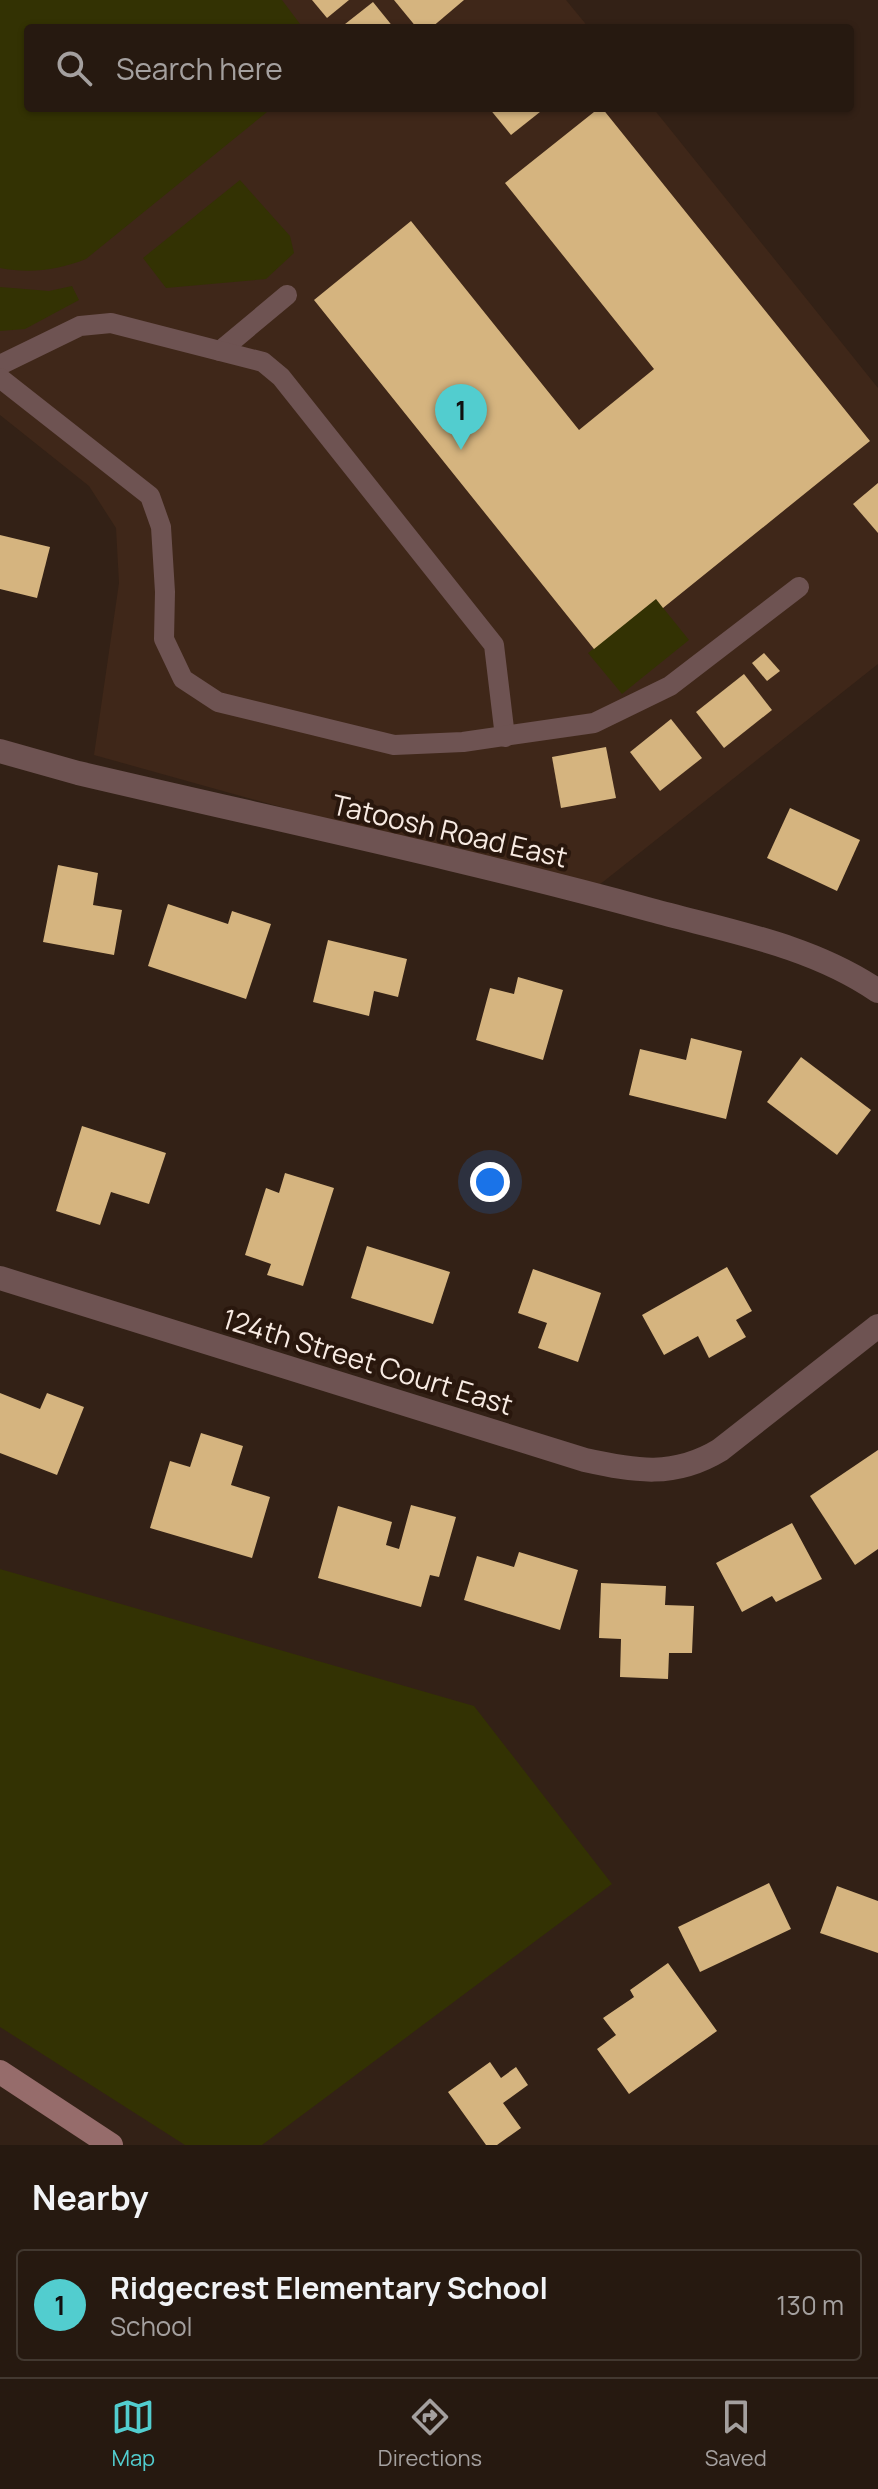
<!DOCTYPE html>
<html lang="en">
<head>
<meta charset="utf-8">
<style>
	:root { --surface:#261910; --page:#2e2219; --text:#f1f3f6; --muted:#a4a09f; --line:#423830; --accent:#52cdcf }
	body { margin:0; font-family:Manrope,sans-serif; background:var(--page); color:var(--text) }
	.you { position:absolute; left:490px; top:1182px; width:28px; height:28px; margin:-20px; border:6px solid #fff; border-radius:50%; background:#1a73e8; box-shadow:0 0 0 12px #1a73e833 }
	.badge { display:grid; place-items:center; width:52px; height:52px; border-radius:50%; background:var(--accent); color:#111; font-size:26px; font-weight:700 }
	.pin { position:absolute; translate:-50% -66px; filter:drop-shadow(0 2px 4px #0008) }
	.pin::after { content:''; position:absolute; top:42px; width:28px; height:24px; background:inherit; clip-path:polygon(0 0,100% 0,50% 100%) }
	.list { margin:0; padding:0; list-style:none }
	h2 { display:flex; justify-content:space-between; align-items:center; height:104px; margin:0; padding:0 32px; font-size:34px }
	h2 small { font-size:26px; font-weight:400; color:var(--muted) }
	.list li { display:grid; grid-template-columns:52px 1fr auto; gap:24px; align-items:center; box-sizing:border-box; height:112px; margin:0 16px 16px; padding:0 16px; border:2px solid var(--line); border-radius:8px }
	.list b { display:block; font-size:30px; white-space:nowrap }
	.list p { margin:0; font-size:26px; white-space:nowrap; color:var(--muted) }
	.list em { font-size:26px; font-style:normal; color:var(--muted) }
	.icon { flex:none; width:44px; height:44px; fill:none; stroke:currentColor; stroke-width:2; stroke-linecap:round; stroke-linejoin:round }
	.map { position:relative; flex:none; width:878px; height:2145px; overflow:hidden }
	.search { position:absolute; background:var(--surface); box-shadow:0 2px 6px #0004; left:24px; right:24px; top:24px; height:88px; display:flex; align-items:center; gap:20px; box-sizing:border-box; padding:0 28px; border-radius:8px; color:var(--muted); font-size:30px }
	.sheet { height:232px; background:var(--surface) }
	nav { display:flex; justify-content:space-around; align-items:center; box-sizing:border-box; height:112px; border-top:2px solid var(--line); background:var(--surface); font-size:22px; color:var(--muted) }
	nav a { display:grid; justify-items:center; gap:4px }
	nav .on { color:var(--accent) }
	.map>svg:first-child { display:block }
	.built { fill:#3f2719 }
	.green { fill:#333203 }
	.building { fill:#d5b47f }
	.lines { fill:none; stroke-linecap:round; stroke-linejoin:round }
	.lane { stroke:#6e5352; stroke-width:20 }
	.street { stroke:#6e5352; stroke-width:24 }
	.secondary { stroke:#966c6b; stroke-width:24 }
	.labels { text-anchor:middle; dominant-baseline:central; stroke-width:8; stroke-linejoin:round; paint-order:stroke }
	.street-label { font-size:28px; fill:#f8ebe3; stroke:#29170d }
</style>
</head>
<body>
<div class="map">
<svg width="878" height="2145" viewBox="0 0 878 2145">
	<rect width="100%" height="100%" fill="#332116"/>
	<polygon class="built" points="0,0 566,0 589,28 28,28 28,108 653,108 878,388 878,664 589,893 94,755 119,583 116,528 89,486 0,415"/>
	<g class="green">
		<path d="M0 0H282L303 28H28V108H272L86 259C58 270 30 274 0 268Z"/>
		<polygon points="240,180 290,236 294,253 266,279 166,288 143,258"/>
		<polygon points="72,286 79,300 25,329 0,331 0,287 49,291"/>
		<polygon points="656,599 689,640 622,694 588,653"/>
		<polygon points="0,1569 474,1706 612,1884 262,2145 185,2145 0,2027"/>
	</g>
	<g class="building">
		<polygon points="312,0 349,0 327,18"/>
		<polygon points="394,0 464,0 431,28 417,28"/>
		<polygon points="373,2 394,28 340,28"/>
		<polygon points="489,108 545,108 511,135"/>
		<polygon points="599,108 602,108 870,441 663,608 656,599 594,649 314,300 411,221 579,430 654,369 505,183"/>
		<polygon points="878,483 878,533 853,504"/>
		<polygon points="0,535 50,547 37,598 0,589"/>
		<polygon points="764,653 780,671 767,681 752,663"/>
		<polygon points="744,674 772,710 724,748 696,712"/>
		<polygon points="671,719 702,758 660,791 630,752"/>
		<polygon points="606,747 616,798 561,808 552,757"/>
		<polygon points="790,808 860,840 837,891 767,858"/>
		<polygon points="58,865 98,873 93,905 122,910 114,955 43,942"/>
		<polygon points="168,904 228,924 232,911 271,924 246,999 148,966"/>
		<polygon points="328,940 407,959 398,997 374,991 369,1016 313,1002"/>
		<polygon points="518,977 563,990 543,1060 476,1040 490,988 514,994"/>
		<polygon points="691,1038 742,1051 726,1119 629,1095 640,1049 686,1060"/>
		<polygon points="801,1057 871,1110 837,1155 767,1102"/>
		<polygon points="82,1126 166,1153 149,1204 111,1192 100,1225 56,1211"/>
		<polygon points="285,1173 334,1188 303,1286 267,1275 271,1264 245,1255 266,1188 279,1193"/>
		<polygon points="367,1246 450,1272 433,1324 351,1298"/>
		<polygon points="727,1267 752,1311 736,1320 746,1337 709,1358 698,1336 664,1355 642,1315"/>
		<polygon points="533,1269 601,1293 578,1362 538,1348 547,1323 518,1313"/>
		<polygon points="0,1393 40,1409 47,1393 84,1407 57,1475 0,1453"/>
		<polygon points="201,1433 243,1446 231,1485 270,1497 252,1558 150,1528 170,1461 190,1467"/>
		<polygon points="878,1450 878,1549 855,1565 810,1496"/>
		<polygon points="411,1505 456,1517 439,1577 430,1575 421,1607 318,1578 338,1506 392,1522 386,1545 399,1549"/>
		<polygon points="792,1523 822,1579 776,1602 772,1596 742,1612 716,1563"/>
		<polygon points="519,1552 578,1570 560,1630 464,1600 477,1556 514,1567"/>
		<polygon points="601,1583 666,1586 665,1605 694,1606 692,1653 669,1653 668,1679 620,1677 621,1639 599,1638"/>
		<polygon points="769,1883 791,1929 700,1972 678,1927"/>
		<polygon points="837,1886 878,1901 878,1953 820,1933"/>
		<polygon points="668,1963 717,2031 629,2094 597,2049 616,2035 603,2018 634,1997 630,1990"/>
		<polygon points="490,2062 501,2078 516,2067 528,2085 503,2103 521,2128 497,2145 486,2145 448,2092"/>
	</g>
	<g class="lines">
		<g class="lane">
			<polyline points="220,351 287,295"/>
			<polyline points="0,365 80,326 111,323 263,362 281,377 494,645 505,737"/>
			<polyline points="0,378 150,496 161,527 165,592 164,639 183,679 218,702 394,745 463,742 594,723 670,686 799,587"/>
		</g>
		<g class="street">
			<path d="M0 751 78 773C269 818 461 858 651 910 728 931 811 945 878 991"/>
			<path d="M0 1278 585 1460C635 1471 674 1478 720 1450L878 1326"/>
		</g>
		<polyline class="secondary" points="0,2072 111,2145"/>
	</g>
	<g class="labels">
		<g class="street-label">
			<text transform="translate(450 830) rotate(13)">Tatoosh Road East</text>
			<text transform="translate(368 1361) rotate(17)">124th Street Court East</text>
		</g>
	</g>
</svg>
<div class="you"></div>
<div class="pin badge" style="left:461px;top:450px">1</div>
<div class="search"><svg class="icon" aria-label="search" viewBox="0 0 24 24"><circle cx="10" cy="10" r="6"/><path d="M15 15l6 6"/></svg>Search here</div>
</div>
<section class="sheet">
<h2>Nearby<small></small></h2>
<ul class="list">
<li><span class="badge">1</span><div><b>Ridgecrest Elementary School</b><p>School</p></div><em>130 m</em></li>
</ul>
</section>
<nav>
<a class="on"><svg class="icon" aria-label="map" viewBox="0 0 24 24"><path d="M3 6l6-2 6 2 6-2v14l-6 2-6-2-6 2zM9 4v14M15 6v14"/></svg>Map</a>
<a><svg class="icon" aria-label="directions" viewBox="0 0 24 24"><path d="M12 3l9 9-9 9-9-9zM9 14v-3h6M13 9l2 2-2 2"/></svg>Directions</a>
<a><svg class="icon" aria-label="saved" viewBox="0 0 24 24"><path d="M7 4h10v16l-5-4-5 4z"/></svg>Saved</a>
</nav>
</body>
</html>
